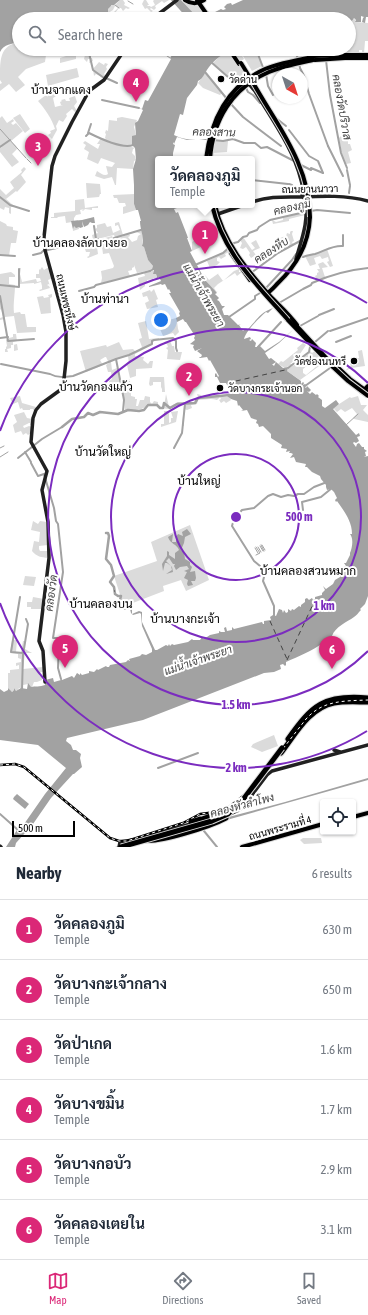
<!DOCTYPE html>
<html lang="en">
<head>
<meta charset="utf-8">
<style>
	:root { --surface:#fff; --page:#f6f6f7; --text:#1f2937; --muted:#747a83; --line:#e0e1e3; --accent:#db2777 }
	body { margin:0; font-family:"Asap Condensed",Sarabun,sans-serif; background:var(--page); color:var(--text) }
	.controls { position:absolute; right:12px; bottom:12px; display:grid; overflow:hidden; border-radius:4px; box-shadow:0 1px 3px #0004 }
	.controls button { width:36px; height:36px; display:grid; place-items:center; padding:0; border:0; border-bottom:1px solid var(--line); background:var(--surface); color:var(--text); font:20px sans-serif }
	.compass { position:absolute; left:272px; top:68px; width:36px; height:36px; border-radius:50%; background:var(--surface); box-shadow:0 1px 3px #0004; rotate:141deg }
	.scale { position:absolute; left:12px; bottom:10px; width:63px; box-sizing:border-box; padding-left:4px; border:2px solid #000; border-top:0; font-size:11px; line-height:14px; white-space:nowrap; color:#000; -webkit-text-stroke:3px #fff; paint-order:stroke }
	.you { position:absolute; left:161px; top:320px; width:14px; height:14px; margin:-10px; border:3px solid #fff; border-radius:50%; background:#1a73e8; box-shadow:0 0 0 6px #1a73e833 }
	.badge { display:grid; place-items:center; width:26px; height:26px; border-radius:50%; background:var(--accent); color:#fff; font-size:13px; font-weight:700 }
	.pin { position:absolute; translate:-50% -33px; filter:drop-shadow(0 1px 2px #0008) }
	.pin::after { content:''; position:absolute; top:21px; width:14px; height:12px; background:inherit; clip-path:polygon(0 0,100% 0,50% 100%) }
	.popup { position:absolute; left:155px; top:156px; width:100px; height:52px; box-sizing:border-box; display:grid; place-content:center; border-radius:4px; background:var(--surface); filter:drop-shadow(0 1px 3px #0005); font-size:13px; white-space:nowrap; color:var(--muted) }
	.popup b { font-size:15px; color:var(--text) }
	.popup::after { content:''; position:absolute; left:50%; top:100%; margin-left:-8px; border:8px solid transparent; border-top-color:var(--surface) }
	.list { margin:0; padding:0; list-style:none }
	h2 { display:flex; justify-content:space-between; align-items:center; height:52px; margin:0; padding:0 16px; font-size:17px }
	h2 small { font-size:13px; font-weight:400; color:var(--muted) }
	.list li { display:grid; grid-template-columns:26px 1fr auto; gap:12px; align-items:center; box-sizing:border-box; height:60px; padding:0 16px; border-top:1px solid var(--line) }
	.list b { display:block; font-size:15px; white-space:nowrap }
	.list p { margin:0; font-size:13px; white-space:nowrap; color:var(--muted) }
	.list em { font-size:13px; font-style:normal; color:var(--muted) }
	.icon { flex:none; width:22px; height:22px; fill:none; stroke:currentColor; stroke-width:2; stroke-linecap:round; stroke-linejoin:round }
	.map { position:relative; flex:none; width:368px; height:847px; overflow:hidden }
	.search { position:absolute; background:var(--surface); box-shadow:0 1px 3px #0004; left:12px; right:12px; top:12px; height:44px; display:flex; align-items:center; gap:10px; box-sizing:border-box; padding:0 14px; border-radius:22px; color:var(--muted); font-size:15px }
	.sheet { height:412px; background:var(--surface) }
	nav { display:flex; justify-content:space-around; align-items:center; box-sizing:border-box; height:56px; border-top:1px solid var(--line); background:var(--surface); font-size:11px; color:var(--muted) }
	nav a { display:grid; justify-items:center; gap:2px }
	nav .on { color:var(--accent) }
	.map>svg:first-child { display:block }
	.green { fill:#dbdbdb; fill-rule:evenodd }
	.water { fill:#a2a2a2 }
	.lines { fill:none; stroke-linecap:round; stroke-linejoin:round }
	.stream { stroke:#a2a2a2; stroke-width:1 }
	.canal { stroke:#a2a2a2; stroke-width:2 }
	.river { stroke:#a2a2a2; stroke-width:2.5 }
	.ferry { stroke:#434343; stroke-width:1; stroke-dasharray:5 4; stroke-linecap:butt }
	.primary-casing { stroke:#dbdbdb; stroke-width:6 }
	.motorway-casing { stroke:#dbdbdb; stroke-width:7 }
	.secondary { stroke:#212121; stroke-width:3.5 }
	.primary { stroke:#000; stroke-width:4 }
	.motorway { stroke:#000; stroke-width:5 }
	.rail-casing { stroke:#000; stroke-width:2.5 }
	.rail { stroke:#fff; stroke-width:1; stroke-dasharray:3; stroke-linecap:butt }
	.primary-bridge-casing { stroke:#dbdbdb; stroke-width:6; stroke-linecap:butt }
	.motorway-bridge-casing { stroke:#dbdbdb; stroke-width:7; stroke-linecap:butt }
	.primary-bridge { stroke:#000; stroke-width:4 }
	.motorway-bridge { stroke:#000; stroke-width:5 }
	.ring { fill:none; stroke:#7b2cbf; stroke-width:2 }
	.poi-dot { fill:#000; stroke:#fff; stroke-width:1.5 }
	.labels { text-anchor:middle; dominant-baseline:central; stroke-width:4; stroke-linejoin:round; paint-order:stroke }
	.poi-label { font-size:10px; fill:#000; stroke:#fff; text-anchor:start }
	.street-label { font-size:10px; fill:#000; stroke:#fff }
	.water-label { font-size:11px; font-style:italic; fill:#434343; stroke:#fff }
	.quarter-label { font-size:12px; fill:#000; stroke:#fff }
	.centre { fill:#7b2cbf; stroke:#fff; stroke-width:2 }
	.ring-label { font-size:12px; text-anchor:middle; font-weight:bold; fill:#7b2cbf; stroke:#fff; stroke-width:4; stroke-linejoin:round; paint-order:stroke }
</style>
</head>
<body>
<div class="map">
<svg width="368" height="847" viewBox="0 0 368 847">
	<rect width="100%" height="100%" fill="#fff"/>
	<g class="green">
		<polygon points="120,0 123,0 125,3 124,5 130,8 128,9 126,8 123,11 121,8 119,8 115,13 114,12 118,8 115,6 113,10 108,13 111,14 113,16 112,18 109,15 107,17 105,14 107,14 108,9 111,6 111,5 115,5"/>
		<polygon points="144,0 146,0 149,5 147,5 148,6 150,6 151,7 155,5 153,1 154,0 169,0 164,3 162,1 155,6 156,8 154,10 151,8 150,9 153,11 151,12 147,8 145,9 142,4"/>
		<polygon points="181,0 201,0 202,5 212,15 206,19 199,19"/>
		<polygon points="354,18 356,22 368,23 368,41 365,41 364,54 362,53 362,50 359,50 359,53 346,52 346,49 349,49 349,20 352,21"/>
		<path d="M19 42V49H58V53L46 55 45 62 26 69 18 77 25 85 16 92 9 84 0 91V84L2 83 0 80C0 58 0 46 19 42Z"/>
		<polygon points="75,49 93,49 94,50 89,52 90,54 92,55 90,56 91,57 90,58 92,58 93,61 89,63 90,59 88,59 87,62 84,59 85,55 76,56 76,59 60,63 60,58 75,53"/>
		<polygon points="231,49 238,49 244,59 241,61 251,76 241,83 230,78 213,63 220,56"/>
		<polygon points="240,49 256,49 262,66 252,71 240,51"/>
		<polygon points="99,62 104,65 105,63 108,64 106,67 107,69 104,74 106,76 104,78 96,74 94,76 93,69"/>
		<polygon points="77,68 79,77 48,86 46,75"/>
		<polygon points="205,73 222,93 220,95 203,88 198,83"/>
		<path d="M53 86 56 96 53 98 55 107 63 105H61L60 102 62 101 61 100 65 99 66 101H70L69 98 75 96 77 102 74 106 77 111 76 113 72 109 66 114 67 116 63 122 59 120 56 126 57 130 52 139 48 135 51 133 50 131 55 129C52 119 45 109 38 101L46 95 48 97 45 87Z"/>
		<polygon points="20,114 30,129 25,133 13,118"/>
		<polygon points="2,116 7,123 13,119 14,121 11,123 13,125 16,123 23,131 11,141 16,146 17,149 12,154 19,162 12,167 0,152 0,148 2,147 0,147 0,118"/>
		<path d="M122 117 137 120 134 127 136 135 133 138 132 144 128 146 135 148 133 149 132 153 135 156 136 160 134 161 133 169 117 168 116 185H115L112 177 104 179 95 176 97 171C100 173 105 177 108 174L106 166 112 167 115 163 101 158 98 164 87 159 89 152 84 149 86 145 83 143 85 141 98 149 100 144H97L101 138 106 139 105 138 106 134 105 133 106 130 108 131 109 120 117 121V118Z"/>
		<polygon points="343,134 348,134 350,140 348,141 348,144 350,144 352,150 348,152 351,163 346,164 342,154 339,138"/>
		<polygon points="218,140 228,141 227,152 212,153 214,141"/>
		<polygon points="24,167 26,169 21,175 26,182 17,192 16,191 6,199 14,206 14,207 11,207 11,214 9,213 9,208 5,207 4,210 0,208 0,189 6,195 14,188 10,182 22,172 21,170"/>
		<polygon points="86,183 100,184 101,194 100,194 99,197 87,198"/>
		<polygon points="135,194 134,204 136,210 123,214 123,207 126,206 125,203 119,203 117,198 114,198 113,195"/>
		<polygon points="84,199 85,208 98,206 98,208 92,208 92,210 85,209 83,211 82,210 84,209 80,210 81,214 76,215 74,218 74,221 78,220 79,229 73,231 72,222 66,223 65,216 58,217 57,218 51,218 51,217 54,217 54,213 75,211 75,200"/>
		<polygon points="305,212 305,215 289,219 289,221 273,224 272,220 276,222 283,220 283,218"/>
		<polygon points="0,221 6,224 7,226 13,227 13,230 18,231 16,243 11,243 9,256 0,255"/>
		<polygon points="119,222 123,235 115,237 114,235 93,240 92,235 98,233 95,229 97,228 97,225 105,223 107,227 111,226 113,233 120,230 118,225 115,226 115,223"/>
		<polygon points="210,225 213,231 208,234 209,236 211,235 212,238 209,239 206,234 201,236 205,245 192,251 192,242 198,238 201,233 207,231 207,229"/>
		<polygon points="142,230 143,237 142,246 144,247 148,260 153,266 152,270 154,272 153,273 156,274 157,278 153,278 153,279 147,280 147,282 145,283 145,286 140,290 138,278 145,276 144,273 149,272 150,270 137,273 134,265 134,267 132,268 132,270 128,271 130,276 101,283 102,278 101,271 113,268 114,266 109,253 103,254 101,239 112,236 114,240 129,234 130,236 128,237 132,242 137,240 138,236 141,234 136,232"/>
		<polygon points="291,231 293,231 292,234 294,241 292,242 293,244 284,249 283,247 278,249 276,246 277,239 286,236 287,233 290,234 290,232"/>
		<polygon points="243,237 252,250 255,248 251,243 256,240 260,248 253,251 256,255 251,258 249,255 250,253 246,247 243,249 240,248 242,243 240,240"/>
		<polygon points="96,240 98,254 88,258 87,257 89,256 90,252 86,252 85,249 89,248 89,242"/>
		<polygon points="327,249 333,266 330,267 327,262 329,261 328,257 322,259 320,256 314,258 316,264 310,266 305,256 316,254"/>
		<polygon points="227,250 229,252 225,254 226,256 221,259 219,257 217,258 217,261 220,262 217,265 210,268 207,261 224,253"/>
		<polygon points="323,262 328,267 322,268 325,277 317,280 315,276 317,275 317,273 319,272 317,269 320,269 318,264"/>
		<polygon points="42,267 44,270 49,267 53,278 48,280 50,286 49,284 47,285 49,286 50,288 40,291 39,290 42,289 42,286 46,285 42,286 41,282 34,284 34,283 19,284 19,268 21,268 20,274 22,282 36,279 37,282 41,281 40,278 36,278 36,274 39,274 39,269 40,270"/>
		<polygon points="239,269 239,272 242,272 237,276 235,273 218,284 214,288 216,291 218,291 215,292 205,280 202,274 205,275 209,280 219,273 218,274 223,281 234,271"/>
		<path d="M11 272 15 275V277H9V284L15 285C15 295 13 303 14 313L20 312 21 314H25L27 327H36V332L17 333 14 316 5 317V319L0 320V318L3 317 1 309 0 310V274Z"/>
		<polygon points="154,289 158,299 156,300 158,307 147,309 145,303 149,301 147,296 143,297 142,293 150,290 151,292"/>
		<polygon points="52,294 52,297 50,298 51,313 41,314 37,297 43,296 44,298 49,297 48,295"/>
		<path d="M176 318C178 323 177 327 179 332L175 336 173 333 163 336 160 329 166 327 165 321Z"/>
		<polygon points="146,321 149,339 159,338 159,340 153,341 153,344 135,354 135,356 144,357 143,360 148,364 150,361 153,361 152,368 136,369 136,376 130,378 127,365 129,364 128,356 116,359 111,362 112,370 117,368 120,381 130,379 126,382 109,384 109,381 112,379 111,372 108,372 106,365 109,363 106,357 105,357 100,360 103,365 86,372 80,351 106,345 107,347 119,342 123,350 133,349 136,352 142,347 139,339 142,338 138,323"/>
		<polygon points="13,334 16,334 17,341 13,342 13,345 17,344 18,350 14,351 14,345 11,345 11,348 7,349 8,352 5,352 5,349 6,349 6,347 7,346 6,340 9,338 13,337"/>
		<polygon points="170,340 172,346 174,346 175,352 182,352 180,360 167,359 168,350 166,348 168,347 167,344 164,344 164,342"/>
		<polygon points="303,343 306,345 298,357 294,354 293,355 296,359 290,364 293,364 285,368 278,364 281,361 283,362 298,350 297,348"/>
		<polygon points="362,350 365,366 351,368 345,371 350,366 351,367 350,364 354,363 355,359 359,358 358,351"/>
		<path d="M310 351 312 353 315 351 324 361 321 362 322 364 300 380 287 371V369L296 364ZM319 356 323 361 306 375 303 373V369Z"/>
		<polygon points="150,377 164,377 165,392 162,392 162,389 161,387 161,382 153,382 153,385 150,386 149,384"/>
		<path d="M130 381 131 396 135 397V399H137L136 406H138L140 400H144L145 396 150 397V402L152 404 154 401 158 402V404H147C143 412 133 409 125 410L124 399 121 383Z"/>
		<path d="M166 394 169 407 178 402 195 403V399L198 397 197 394 201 395 202 397C209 397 215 397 222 395V397H229L231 400 226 403 224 401 221 403 219 400 221 399 220 397 217 400C211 398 204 400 198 400L197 404 191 405 192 408 187 410 184 409V426H182L184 405H180L171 408 172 407H169V409L160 408 164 407Z"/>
		<polygon points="20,396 22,403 36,407 34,411 33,409 30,409 30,410 23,410 22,408 20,409 18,402 13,404 10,398"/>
		<polygon points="358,396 361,405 367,405 363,410 368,415 368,422 354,419 353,418 357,414 352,408 345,412 341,409 337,412 333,408 350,397 351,398"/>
		<polygon points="164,411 169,411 169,423 171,422 171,418 173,418 171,412 178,411 176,422 161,427 161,424 164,424"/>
		<polygon points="24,412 27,418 32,419 32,425 30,425 30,423 29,423 23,426 24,428 29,426 32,427 31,433 28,435 26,433 23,435 21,431 15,433 13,425 17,422 14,415"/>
		<path d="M33 521 38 524 40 521 47 522 48 545 39 546V549L40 551H48V558C41 557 37 557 32 551L34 541 39 542 40 532 31 530Z"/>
		<polygon points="190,525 209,580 186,591 181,580 163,586 164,591 125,606 127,600 126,600 124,607 114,576 157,561 151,542"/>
		<polygon points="25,576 36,577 34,586 23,585"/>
		<polygon points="33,597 44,599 43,609 31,609 31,607 27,607 27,602 32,602"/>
		<polygon points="12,640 17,640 16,652 21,652 23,641 25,641 25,649 32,653 25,653 23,669 43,667 44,672 41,672 39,675 42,677 42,680 37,682 34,682 32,687 30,687 28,684 23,685 23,689 19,688 18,690 16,691 14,688 14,690 11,692 8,688 8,673 10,673 10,670 19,669 19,665 16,666 16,663 21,662 21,659 18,658 18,654 10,653"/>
		<polygon points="274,735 278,746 262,752 251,747 253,744"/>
		<polygon points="303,838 321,838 322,843 304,844 300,840"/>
	</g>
	<g class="water">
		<path d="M0 0H120L114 5H111V6L108 9V14H105L107 17 100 19H19V42C12 44 4 44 0 52Z"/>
		<polygon points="171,0 181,0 199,19 188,19"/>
		<polygon points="243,0 368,0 368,17 366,17 365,23 362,22 363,18 364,17 361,16 361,22 355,22 356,20 354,18 352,21 349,20 349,19 206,19 213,14 217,13 215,12 221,9 223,10 226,9 224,7 227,4 231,3 232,5"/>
		<path d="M172 49H231C223 54 214 60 209 67 205 72 203 79 198 81L197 85 187 98 183 115 180 114 174 135C181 139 191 140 199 140 204 140 205 138 208 140H187L177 137 174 144 173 142V144L175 145 173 153V159H158V205H177V208L174 209 176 213 178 212 187 235 188 238H187L192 251 190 252 205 280 217 293 215 294 219 298 217 300 219 301 222 306H225L222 309 224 315H228L238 325 241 324 239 325 243 331 245 329 247 330C258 319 259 313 273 308L268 313 266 312C259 318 246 331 244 339L250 337 251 339 249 340 251 341 252 339 256 343 255 347H257L259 345 265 351 279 342 294 329 279 343 265 353 269 359 271 358 276 362 273 364H272L274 366 276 362 283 368 288 367 287 371 301 381V384L303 382 304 383 303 385 305 384 306 385 305 387 306 388 307 386 311 390 309 392 307 391 310 394 312 392 316 395 317 394 319 396 318 397 322 400V406L325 408 336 400 339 404 333 409 356 435 359 433 360 436 357 437 359 441 356 443 354 442 353 443 356 447 357 444 359 443 362 447H364V449L367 451 365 452 366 456 364 457 368 456V596L365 604 360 609 361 610C358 613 357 615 354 617 347 622 335 627 332 636L323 642V643C312 651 299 656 286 662V665L285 666 283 664 280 665 281 669 274 672 264 673 143 720 67 738 66 741 71 745 73 750H76L81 754 80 758 82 767 74 774H73L51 798 33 824 16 843 15 847H6L17 830 22 827 45 794 66 768 38 745 0 740V689L4 692 8 690V688L12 692 14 690V688L16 691 21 688 27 689 28 683 31 687C35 686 40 687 45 685V680L53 678 54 682 61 680 60 677 62 680 72 676 74 678 77 673 80 675V673L82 675 89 673V671L94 672 97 669 98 670 106 666 107 667H109L110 665 126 662 128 660 130 661 129 659 140 656 142 654 146 655 152 652V649L142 626 141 614 140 613 133 615 131 613 130 609 124 610 126 600H127L125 608H132V614L139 611 142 612V622L155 650H157L166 645 168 646 169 644 170 646 172 644 174 645 188 642 192 639 193 640H200L202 637 204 639 210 635 219 633V631L221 632H225L224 628 226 627 227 631 232 630V627L234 629 262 622 263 624H264V621L271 620 270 617 273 615 276 616 279 609 282 610 283 613 284 610 286 613 288 612V609L291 611 292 609 294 610 299 606 301 607V605L305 602V599L307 598 309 600 312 598 313 600 315 599V597L322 595V593L325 590 323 586 326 589 333 584 335 580 340 577V574L344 571 343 567 346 566 344 563H346L350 555V553C352 548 354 539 350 534H352C352 521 344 511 337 501L336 502 335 500 337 498 334 492 331 489 327 490 326 487V485L321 479 320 476 312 472 307 467H305L306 464 296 462 294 457 290 458 293 454 291 453H289L290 451 286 452 287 449 281 448 282 445 271 438V434L263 426 259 427 258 424 256 423 257 420 251 418 247 410 241 411 243 410 239 405 238 406 237 401 231 399 227 396V395L231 394V392L226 383H220L217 377H215V374L216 373 218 377 219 376 210 360 209 361 207 357 200 358 199 357H201L202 355 197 351 202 348 195 351 193 347 194 345 190 344 195 340 194 338 195 336 186 322H185L183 319 177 322 176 318 180 316 179 313 180 312 169 293H171L169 289 168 290 165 284 162 285 161 284 149 287V286L161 281 159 277 156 279 157 277 156 274H153L154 270 149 272 148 271 152 269 153 266 148 260 144 247 142 246C145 237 140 231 140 221H141L138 210H136L134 204V185L133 169 136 159 135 148 132 145V136L136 135 135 123 138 121 143 110 138 107 142 109 145 100 148 101 171 59 170 58 175 51Z"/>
		<polygon points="94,217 95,223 92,223 91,219 92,223 90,222 88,225 84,227 82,221 83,227 80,228 79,223 80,228 79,227 76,228 74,226 73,229 71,221 82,220"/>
		<path d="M187 529 191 534 185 537 184 543 181 550 184 552 185 559 190 562V565L192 567 190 572 195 571 196 578 195 581H191L193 585 188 586 187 584 188 580 184 578 187 572 184 571 189 569 187 566 180 567 176 570 174 566 175 564H173L169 558 166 561 172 567 173 572 166 574 172 570 171 566 167 563H165L163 571 162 564 167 556V551L169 552V555L175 559V553L179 550C177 544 170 544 168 537L173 534 172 542H176V537L178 534 183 536 182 532Z"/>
		<polygon points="368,778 368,780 131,847 115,847 285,802"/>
		<polygon points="17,794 29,804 25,809 13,799 14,797"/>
	</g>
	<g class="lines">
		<g class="stream">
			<polyline points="128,1 133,4"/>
			<polyline points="115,5 119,8"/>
			<polyline points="182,19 184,17"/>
			<polyline points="157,49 170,58"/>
			<polyline points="0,129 26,158"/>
			<polyline points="27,159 31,163"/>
			<polyline points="346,425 358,414"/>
			<polyline points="0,448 4,446"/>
			<polyline points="0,457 8,452"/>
			<polyline points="261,545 264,551"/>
			<polyline points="262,545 265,550"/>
			<polyline points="260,546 263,551"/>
			<polyline points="258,547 261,552"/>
			<polyline points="255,548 258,553"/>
			<polyline points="256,555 260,553 256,547"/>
		</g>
		<g class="canal">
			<polyline points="256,49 264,70"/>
			<polyline points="293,49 298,58 300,68 304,76 309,94 328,146"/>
			<polyline points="89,53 93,70 104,78"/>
			<polyline points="326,60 330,95 341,153 347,168"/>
			<polyline points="211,62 228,77 241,83"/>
			<polyline points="205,72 227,99"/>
			<polyline points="266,74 268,86 273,95"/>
			<polyline points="106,78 117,83"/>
			<polyline points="246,88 248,92 253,95 260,103"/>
			<polyline points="102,100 139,108"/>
			<polyline points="230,103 243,117 281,146"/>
			<polyline points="276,118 286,126"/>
			<polyline points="289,130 309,156 318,161 323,173"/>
			<polyline points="88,133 91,124"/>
			<path d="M86 136 89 133C99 138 123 149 133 145"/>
			<polyline points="213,140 223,141 233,139 244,143 255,143 261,148 267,147 294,161"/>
			<polyline points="328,146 343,176"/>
			<polyline points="0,147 10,140"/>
			<polyline points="301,165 311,170 311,168 323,173"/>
			<polyline points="347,170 350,185"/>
			<polyline points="252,180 288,184"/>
			<polyline points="289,184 292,185 293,187 302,188"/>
			<polyline points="308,189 314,190"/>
			<polyline points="349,193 350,186"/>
			<polyline points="0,197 10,205 29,211"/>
			<polyline points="94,226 96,239"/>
			<polyline points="114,238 144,229"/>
			<polyline points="0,255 15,256"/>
			<polyline points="33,255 41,253 43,251 98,239"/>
			<path d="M303 257C307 255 311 255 315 254 325 251 332 245 343 246V235"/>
			<polyline points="195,265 223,253 234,243 238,242 243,237 247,236 249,233 257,230 259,227 270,220 305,212 317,210 350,213"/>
			<polyline points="19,269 19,277"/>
			<polyline points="251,273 278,253 300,241"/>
			<polyline points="0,285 19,287 19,277"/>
			<polyline points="266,288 292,260 296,254"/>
			<polyline points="79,291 94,287 96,285 150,271"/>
			<polyline points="0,296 8,341 34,339"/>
			<path d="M279 303 303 289 311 285 312 283C330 275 348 270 368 268"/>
			<polyline points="319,315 334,309"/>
			<polyline points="229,317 255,299 255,296 260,293"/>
			<polyline points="300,326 318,316"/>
			<polyline points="330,331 368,318"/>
			<polyline points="0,338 8,337"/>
			<polyline points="315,342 328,331"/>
			<polyline points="336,342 351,336"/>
			<polyline points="258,347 281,322"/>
			<polyline points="116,359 124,400 123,411"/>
			<path d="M1 364 50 374C57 378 65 377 73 376L116 359 129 355 152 344V341L154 340 173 338 176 341V348L177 351"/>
			<polyline points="336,365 344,362 341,356"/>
			<polyline points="288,368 309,352 310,347"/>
			<polyline points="305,386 330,368"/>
			<polyline points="174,448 182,433 185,404"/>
			<polyline points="25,452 31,462"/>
			<polyline points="18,458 42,439 62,427"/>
			<polyline points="31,463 38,476 44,474 54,508 56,521 58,524 63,572 53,638 59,638 59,640 58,668 61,679"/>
			<polyline points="303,510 302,502 321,497 332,488"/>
			<polyline points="20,597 11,652 23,653"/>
			<polyline points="274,617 274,606 263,581 264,577 260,566 254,561 232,526 234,519 242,510 254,508 268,496 273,494 281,497 288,495 294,496 298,494 304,494 314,487 327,482"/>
			<polyline points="22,690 23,655 28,624 26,619"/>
			<polyline points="158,768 198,753"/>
			<polyline points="0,814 18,830"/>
			<polyline points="204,831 217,847"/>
		</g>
		<g class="river">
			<polyline points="62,427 72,419 84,417 88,413 93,415 100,412 118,414 128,410 139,411 144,410 148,405 157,405 160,408 163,408 164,403 170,408 177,404 195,403 198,398 230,395"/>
			<polyline points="106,533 108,533 109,536 106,559 111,565 114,576 110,582 114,587 115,594 118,596 121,596 120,600 126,602 125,605"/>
		</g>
		<g class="ferry">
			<polyline points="227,383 285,370"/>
			<polyline points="114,591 115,591"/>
			<polyline points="270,621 287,659"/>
			<polyline points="287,660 315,600"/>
		</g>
		<defs>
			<g id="primary">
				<path d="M185 0C191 4 198 4 204 0"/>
				<polyline points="197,0 210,19"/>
				<polyline points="229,49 239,64"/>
				<polyline points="314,56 337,55 368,55"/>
				<polyline points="315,60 345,58 368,58"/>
				<path d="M206 159C211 119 227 86 265 69 280 63 297 60 313 57"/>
				<path d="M210 159C213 120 232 88 269 72 283 66 299 63 313 60"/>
				<path d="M215 205C223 242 247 270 272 298 281 307 290 315 297 325"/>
				<polyline points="231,253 250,280"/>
				<path d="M266 294C271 291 274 287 278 283 297 265 309 243 310 217"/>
				<polyline points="286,318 333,367"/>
				<polyline points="295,324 331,363"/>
				<polyline points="330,360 350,379 368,392"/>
				<polyline points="362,392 368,386"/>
				<polyline points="353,817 368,813"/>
				<polyline points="242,847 323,824"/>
			</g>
			<g id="motorway">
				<path d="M288 739C312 705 324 694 368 698"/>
				<path d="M281 753C295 735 309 708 334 703 345 701 357 702 368 702"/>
				<polyline points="202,819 230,809"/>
				<polyline points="191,822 200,819"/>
				<path d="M144 840C159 843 211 826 226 818"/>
			</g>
		</defs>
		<use href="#primary" class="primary-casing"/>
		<use href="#motorway" class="motorway-casing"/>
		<g class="secondary">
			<polyline points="152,19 177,0"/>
			<path d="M249 84 255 91C272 120 293 148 301 180 302 185 305 191 302 195"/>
			<path d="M252 202C268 196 284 197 301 197 323 196 346 195 368 201"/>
			<polyline points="215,215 244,205"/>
			<path d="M296 259C302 238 309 221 305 199L303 197"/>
			<polyline points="45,682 43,651 39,641 49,558 48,522 42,490 47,471 31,442 33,418 36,410 41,404 63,388 66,361 66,332 63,315 45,250 44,237 52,166 55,156 72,122 89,91 104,80 125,49"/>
			<polyline points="334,750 340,752"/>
			<polyline points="230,814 237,811 242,808 267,775 272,771 368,745"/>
			<polyline points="139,839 194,823"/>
			<polyline points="0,846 1,847"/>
			<polyline points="119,847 120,842 139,839"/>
		</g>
		<use href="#primary" class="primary"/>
		<use href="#motorway" class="motorway"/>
		<defs>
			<path id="rail" d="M0 765 15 764 24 767 110 838 119 841H127L183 823 200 814 216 812 229 807 251 790 306 719C323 700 344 701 368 700"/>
		</defs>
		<use href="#rail" class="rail-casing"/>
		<use href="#rail" class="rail"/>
		<defs>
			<g id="primary-bridge">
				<path d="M241 63C251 79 260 95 270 111 290 143 310 177 310 217"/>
				<path d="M212 205C223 253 257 285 288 320"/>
				<polyline points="333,367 348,381 368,396"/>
			</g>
			<polyline id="motorway-bridge" points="121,847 212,821 228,814 242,801 282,748"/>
		</defs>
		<use href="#primary-bridge" class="primary-bridge-casing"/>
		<use href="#motorway-bridge" class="motorway-bridge-casing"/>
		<use href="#primary-bridge" class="primary-bridge"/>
		<use href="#motorway-bridge" class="motorway-bridge"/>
	</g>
	<g class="ring">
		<circle cx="236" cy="517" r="63"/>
		<circle cx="236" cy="517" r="125"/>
		<path d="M368 651A188 188 0 1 1 368 383"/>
		<path d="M367 731A251 251 0 0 1 0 603M0 431A251 251 0 0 1 367 303"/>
	</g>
	<g class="poi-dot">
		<circle cx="221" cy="79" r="4"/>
		<circle cx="354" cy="361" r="4"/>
		<circle cx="220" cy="388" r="4"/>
	</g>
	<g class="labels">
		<g class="poi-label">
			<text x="229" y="79">วัดด่าน</text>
			<text x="346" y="361" text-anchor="end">วัดช่องนนทรี</text>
			<text x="228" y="388">วัดบางกระเจ้านอก</text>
		</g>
		<g class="street-label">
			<text transform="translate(310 189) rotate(-1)">ถนนยานนาวา</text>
			<text transform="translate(66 302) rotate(77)">ถนนเพชรหึงษ์</text>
			<text transform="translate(280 828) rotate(-16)">ถนนพระรามที่ 4</text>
		</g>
		<g class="water-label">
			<text transform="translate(342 107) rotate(80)">คลองวัดปริวาส</text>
			<text transform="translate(214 132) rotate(1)">คลองสาน</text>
			<text transform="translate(292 207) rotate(-13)">คลองภูมิ</text>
			<text transform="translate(271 250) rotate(-33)">คลองหีบ</text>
			<text transform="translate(204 295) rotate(60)">แม่น้ำเจ้าพระยา</text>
			<text transform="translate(51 593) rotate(-82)">คลองวัด</text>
			<text transform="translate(198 660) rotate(-19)">แม่น้ำเจ้าพระยา</text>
			<text transform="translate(242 805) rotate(-15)">คลองหัวลำโพง</text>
		</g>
		<g class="quarter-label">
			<text x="61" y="90">บ้านจากแดง</text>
			<text x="80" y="243">บ้านคลองลัดบางยอ</text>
			<text x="105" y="299">บ้านท่านา</text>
			<text x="96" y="387">บ้านวัดกองแก้ว</text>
			<text x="103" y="452">บ้านวัดใหญ่</text>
			<text x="199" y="481">บ้านใหญ่</text>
			<text x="308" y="571">บ้านคลองสวนหมาก</text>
			<text x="101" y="604">บ้านคลองบน</text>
			<text x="185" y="619">บ้านบางกะเจ้า</text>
		</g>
	</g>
	<circle cx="236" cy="517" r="6" class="centre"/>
	<g class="ring-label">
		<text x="299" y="521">500 m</text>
		<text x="324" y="610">1 km</text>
		<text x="236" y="709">1.5 km</text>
		<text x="236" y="772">2 km</text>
	</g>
</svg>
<div class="controls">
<button><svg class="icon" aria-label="locate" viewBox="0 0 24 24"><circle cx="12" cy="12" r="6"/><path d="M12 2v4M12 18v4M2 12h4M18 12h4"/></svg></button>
</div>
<svg class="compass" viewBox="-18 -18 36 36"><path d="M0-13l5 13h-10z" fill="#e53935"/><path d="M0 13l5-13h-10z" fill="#747a83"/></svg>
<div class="scale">500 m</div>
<div class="you"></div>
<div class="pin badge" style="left:205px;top:254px">1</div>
<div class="popup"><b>วัดคลองภูมิ</b>Temple</div>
<div class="pin badge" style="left:189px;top:396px">2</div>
<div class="pin badge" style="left:38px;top:166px">3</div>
<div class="pin badge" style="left:136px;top:102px">4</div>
<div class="pin badge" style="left:65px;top:668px">5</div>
<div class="pin badge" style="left:332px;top:669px">6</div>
<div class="search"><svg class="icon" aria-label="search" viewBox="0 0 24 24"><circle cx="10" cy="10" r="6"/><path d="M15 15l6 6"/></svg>Search here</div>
</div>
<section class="sheet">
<h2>Nearby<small>6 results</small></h2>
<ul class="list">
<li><span class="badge">1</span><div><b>วัดคลองภูมิ</b><p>Temple</p></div><em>630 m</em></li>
<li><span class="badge">2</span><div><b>วัดบางกะเจ้ากลาง</b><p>Temple</p></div><em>650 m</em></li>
<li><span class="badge">3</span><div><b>วัดป่าเกด</b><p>Temple</p></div><em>1.6 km</em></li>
<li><span class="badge">4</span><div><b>วัดบางขมิ้น</b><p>Temple</p></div><em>1.7 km</em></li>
<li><span class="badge">5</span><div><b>วัดบางกอบัว</b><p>Temple</p></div><em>2.9 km</em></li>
<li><span class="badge">6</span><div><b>วัดคลองเตยใน</b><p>Temple</p></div><em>3.1 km</em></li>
</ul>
</section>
<nav>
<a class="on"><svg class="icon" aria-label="map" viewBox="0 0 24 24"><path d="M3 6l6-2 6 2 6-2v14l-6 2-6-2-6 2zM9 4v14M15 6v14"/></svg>Map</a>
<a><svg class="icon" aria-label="directions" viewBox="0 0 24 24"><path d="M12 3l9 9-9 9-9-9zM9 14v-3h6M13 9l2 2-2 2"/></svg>Directions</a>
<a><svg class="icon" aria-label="saved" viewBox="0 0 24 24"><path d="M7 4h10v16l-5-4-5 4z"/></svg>Saved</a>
</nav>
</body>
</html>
